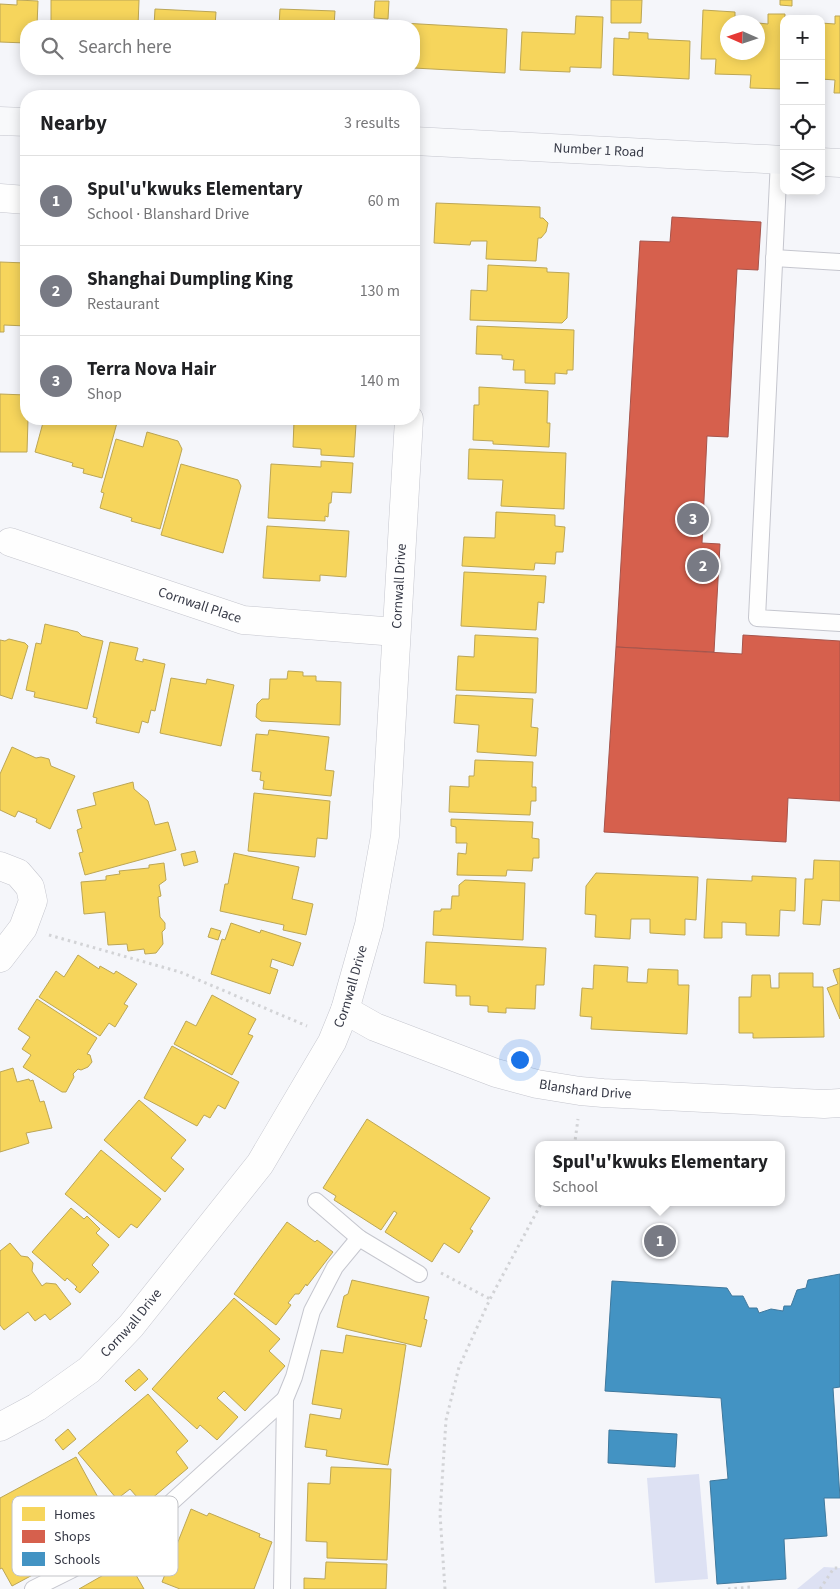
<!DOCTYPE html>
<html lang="en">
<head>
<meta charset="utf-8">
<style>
	:root { --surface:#fff; --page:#f2f2f2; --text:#202124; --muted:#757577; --line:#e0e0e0; --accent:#787a84 }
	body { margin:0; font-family:"Source Sans 3",sans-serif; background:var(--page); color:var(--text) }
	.controls { position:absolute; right:15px; top:15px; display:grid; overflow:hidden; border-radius:10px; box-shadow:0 2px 12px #0003 }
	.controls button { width:45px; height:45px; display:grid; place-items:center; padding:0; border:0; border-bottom:1px solid var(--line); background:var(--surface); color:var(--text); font:25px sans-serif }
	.compass { position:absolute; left:720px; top:15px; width:45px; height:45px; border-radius:50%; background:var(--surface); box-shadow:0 2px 12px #0003; rotate:273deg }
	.you { position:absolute; left:519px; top:1059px; width:18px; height:18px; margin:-12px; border:4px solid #fff; border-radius:50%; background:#1a73e8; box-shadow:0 0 0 8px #1a73e833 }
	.badge { display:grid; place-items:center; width:32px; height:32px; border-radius:50%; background:var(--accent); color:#fff; font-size:16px; font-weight:700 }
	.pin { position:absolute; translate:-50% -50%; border:2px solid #fff; box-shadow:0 1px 5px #0006 }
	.popup { position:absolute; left:535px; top:1141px; width:250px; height:65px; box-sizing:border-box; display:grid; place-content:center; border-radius:10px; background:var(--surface); filter:drop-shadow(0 1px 4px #0005); font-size:16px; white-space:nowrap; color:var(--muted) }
	.popup b { font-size:19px; color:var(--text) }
	.popup::after { content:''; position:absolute; left:50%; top:100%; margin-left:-10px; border:10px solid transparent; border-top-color:var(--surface) }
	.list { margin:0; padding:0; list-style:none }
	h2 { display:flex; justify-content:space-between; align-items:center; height:65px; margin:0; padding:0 20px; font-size:21px }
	h2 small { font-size:16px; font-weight:400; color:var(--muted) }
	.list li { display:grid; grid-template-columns:32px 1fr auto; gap:15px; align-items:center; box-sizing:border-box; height:90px; padding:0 20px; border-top:1px solid var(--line) }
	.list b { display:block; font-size:19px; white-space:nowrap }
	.list p { margin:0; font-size:16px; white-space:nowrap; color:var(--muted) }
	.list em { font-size:16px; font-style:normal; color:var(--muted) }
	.icon { flex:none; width:28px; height:28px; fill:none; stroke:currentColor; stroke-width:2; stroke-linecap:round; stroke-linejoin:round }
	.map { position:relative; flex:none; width:840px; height:1589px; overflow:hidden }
	.search { position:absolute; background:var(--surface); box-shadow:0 2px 12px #0003; left:20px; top:20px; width:400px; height:55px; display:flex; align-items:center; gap:12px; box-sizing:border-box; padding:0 18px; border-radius:20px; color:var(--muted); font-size:19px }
	.panel { position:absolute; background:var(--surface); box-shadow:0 2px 12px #0003; left:20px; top:90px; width:400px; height:335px; border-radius:20px }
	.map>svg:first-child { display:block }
	.green { fill:#dde1f3 }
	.homes { fill:#f6d55c; stroke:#bca655 }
	.shops { fill:#d6604d; stroke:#a6544b }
	.schools { fill:#4393c3; stroke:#3f789d }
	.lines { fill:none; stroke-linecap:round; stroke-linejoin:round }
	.lane-casing { stroke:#c5c6ce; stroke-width:18 }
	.street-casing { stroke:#c5c6ce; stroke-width:29 }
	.secondary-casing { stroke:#c5c6ce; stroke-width:29 }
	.path { stroke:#d2d3d6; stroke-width:3; stroke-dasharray:2.5 4; stroke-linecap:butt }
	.lane { stroke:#fefefe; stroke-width:16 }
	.street { stroke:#fefefe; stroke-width:28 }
	.secondary { stroke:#f8f9fb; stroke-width:28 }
	.labels { text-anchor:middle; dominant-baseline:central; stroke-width:5; stroke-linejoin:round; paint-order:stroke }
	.street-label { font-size:14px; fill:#353845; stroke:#fff }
	.key { fill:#fff; stroke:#c2c3c7; stroke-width:1 }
	.key-label { font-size:14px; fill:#353845 }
</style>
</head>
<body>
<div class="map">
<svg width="840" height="1589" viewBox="0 0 840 1589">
	<rect width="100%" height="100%" fill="#f5f6fa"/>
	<g class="green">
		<polygon points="699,1474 708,1579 655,1583 647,1478"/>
		<polygon points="824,1567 840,1568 840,1589 797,1589"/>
	</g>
	<g class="homes">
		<polygon points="17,0 38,1 37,26 26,26 26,43 0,42 0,4 17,5"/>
		<polygon points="51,0 139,0 138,26 51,26"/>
		<polygon points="611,0 642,0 641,23 611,23"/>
		<polygon points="780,0 792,0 792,6 780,5"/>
		<polygon points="375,1 389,1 388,19 374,18"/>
		<polygon points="155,9 216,12 215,26 154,26"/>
		<polygon points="280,9 335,11 334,26 279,26"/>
		<polygon points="703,10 735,12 735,22 728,22 728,52 758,52 758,23 768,24 768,14 785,14 782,89 750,88 751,75 715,74 716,59 701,59"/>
		<polygon points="576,16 603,17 601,68 570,67 570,72 520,70 522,32 575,34"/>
		<polygon points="835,16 840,16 840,93 834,93 835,80 821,79 821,23 835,24"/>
		<polygon points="385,22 507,29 505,73 414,68 414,26 385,26"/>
		<polygon points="629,32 648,33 648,39 690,41 689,79 613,75 614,38 629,39"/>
		<polygon points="436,203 540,207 540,218 543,218 548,223 546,232 541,238 538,238 536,261 486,259 487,241 471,241 470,245 434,243"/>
		<polygon points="0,262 26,263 26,326 4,325 4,332 0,332"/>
		<polygon points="488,265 547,268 547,272 569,273 567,318 562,323 470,320 471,290 487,291"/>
		<polygon points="477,326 574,330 573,370 567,370 567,374 555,373 555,384 525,383 525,370 513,370 514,360 502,359 502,355 476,354"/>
		<polygon points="479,387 548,391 547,423 550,423 549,447 493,444 493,441 473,440 474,405 479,405"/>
		<polygon points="0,394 26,395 26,419 28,419 27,452 0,452"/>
		<polygon points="44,419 118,419 102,478 83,473 84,469 72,466 73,463 35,452"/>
		<polygon points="291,419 349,419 348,424 356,424 354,457 321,455 321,449 293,447 294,421"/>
		<polygon points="147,432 178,441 182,449 160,529 131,521 132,518 100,508 104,493 101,492 116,439 143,447"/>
		<polygon points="469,449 566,453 564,509 501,506 503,480 468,479"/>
		<polygon points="321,461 353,463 351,493 332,492 331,503 329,503 328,517 325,516 325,521 268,518 271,464 321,467"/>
		<polygon points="181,464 238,480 241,486 223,553 161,535"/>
		<polygon points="496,512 555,515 555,526 565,527 563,552 556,552 555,564 535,563 534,570 462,566 464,537 495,538"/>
		<polygon points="267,526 349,531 346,577 320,575 320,581 263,578"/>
		<polygon points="464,572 546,576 544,603 538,602 536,630 461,626"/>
		<polygon points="45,624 78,632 82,636 103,641 87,709 34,697 35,692 26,690 36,643 41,644"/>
		<polygon points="475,635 538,638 536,693 456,690 458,656 474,657"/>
		<polygon points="9,639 25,643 28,646 12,699 0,695 0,640 5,641"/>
		<polygon points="110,642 138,648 135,660 143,662 143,659 165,664 155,711 151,710 148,723 142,721 139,733 96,723 97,718 93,717"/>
		<polygon points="288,671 303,672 303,676 316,676 316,681 341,682 340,725 261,721 256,717 257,704 262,699 269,699 270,679 287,679"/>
		<polygon points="171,678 206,684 207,679 234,685 221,746 160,733"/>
		<polygon points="456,695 533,699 531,727 538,728 536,756 477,752 479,725 454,723"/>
		<polygon points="269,730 329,737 325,770 334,771 331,796 263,789 264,781 260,780 261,772 252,771 256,734 268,735"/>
		<polygon points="12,747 36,758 41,757 49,759 51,766 75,776 50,829 36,822 37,819 18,811 15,817 0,810 0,774"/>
		<polygon points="475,760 533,762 532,787 536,787 536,801 531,801 530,815 449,812 450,786 469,787 469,776 474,776"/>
		<polygon points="133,782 134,789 148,801 155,825 168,822 176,850 85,875 79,853 83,852 77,830 82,828 77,810 96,805 93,793"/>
		<polygon points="254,793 330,801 327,839 317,838 315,857 248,851"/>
		<polygon points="451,819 533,822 532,838 539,839 539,858 533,858 532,871 507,870 506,876 457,875 458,853 466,854 467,843 456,843 456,827 451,826"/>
		<polygon points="195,851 198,862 184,866 181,854"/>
		<polygon points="234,853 299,867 292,899 313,904 306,935 283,930 284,925 220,911 225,884 228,884"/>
		<polygon points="814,860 840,861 840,901 822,900 820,925 803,924 805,879 813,879"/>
		<polygon points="164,863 166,880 159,885 161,896 158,897 160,917 165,923 165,929 162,932 163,944 156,953 145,954 144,949 128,951 127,944 108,945 105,912 84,914 81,882 106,880 106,876 120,874 119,871 149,868 149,865"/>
		<polygon points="596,873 698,877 696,920 685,919 685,935 650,933 650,919 631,919 630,939 595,937 596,915 585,914 586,886"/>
		<polygon points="752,876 796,878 795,911 780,910 779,936 746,935 746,923 722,922 722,938 704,938 707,879 752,881"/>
		<polygon points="465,880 525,883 523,940 433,935 434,911 441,911 441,909 451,909 452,896 459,896 459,885"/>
		<polygon points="231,923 260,933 261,930 301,943 293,966 272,959 270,967 278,970 270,994 211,974 222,939 225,940"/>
		<polygon points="211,928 221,931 218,940 208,937"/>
		<polygon points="426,942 546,948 544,985 536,985 535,1009 506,1008 506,1013 488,1012 488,1006 470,1005 470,996 456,996 456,985 424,983"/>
		<polygon points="78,955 99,969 100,966 114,974 116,971 137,984 124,1004 128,1006 115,1027 109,1023 100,1036 39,997 56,971 64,977"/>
		<polygon points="594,965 628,967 627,982 647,983 648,969 678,970 678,985 689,985 687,1034 591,1029 592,1017 580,1016 582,988 593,989"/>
		<polygon points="840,968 840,1019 827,988 838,984 833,970"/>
		<polygon points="779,973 813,973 813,987 823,987 824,1037 753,1038 753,1033 739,1033 739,997 751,997 752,975 770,975 771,988 779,988"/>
		<polygon points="212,995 256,1019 248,1034 253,1036 232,1075 174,1044 186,1021 196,1026"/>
		<polygon points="37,999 97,1038 87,1054 90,1055 92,1062 88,1067 81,1070 78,1069 73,1074 74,1077 66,1092 62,1092 23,1067 31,1055 22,1049 30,1037 18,1029"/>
		<polygon points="172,1046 239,1082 225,1109 218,1105 210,1118 204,1115 197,1126 144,1098"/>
		<polygon points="13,1068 17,1082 29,1079 30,1081 33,1080 40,1102 44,1101 52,1128 26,1133 29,1143 0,1152 0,1072"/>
		<polygon points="139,1100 186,1140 171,1158 184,1169 165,1192 104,1140"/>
		<polygon points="367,1119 490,1198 470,1229 473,1231 459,1253 444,1243 432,1262 385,1232 397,1213 394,1211 381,1230 334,1200 336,1196 323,1188"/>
		<polygon points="101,1150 161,1199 137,1228 131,1224 119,1238 65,1194"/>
		<polygon points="71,1208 84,1219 87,1216 100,1229 96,1233 109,1245 92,1265 99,1272 80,1293 75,1289 77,1287 67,1278 65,1281 32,1252"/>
		<polygon points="287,1222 315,1242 317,1240 333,1252 307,1286 306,1284 299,1294 295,1294 288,1303 291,1305 276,1325 234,1294"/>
		<polygon points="10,1243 21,1256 28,1257 33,1263 32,1271 42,1286 46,1283 56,1284 71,1304 50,1320 45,1314 35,1321 28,1312 4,1330 0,1325 0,1251"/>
		<polygon points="352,1280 429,1297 424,1319 427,1320 421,1347 337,1327 344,1296 348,1294"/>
		<polygon points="234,1298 280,1339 269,1351 285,1366 245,1411 224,1391 217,1398 238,1417 217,1440 200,1425 197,1429 152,1389"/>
		<polygon points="346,1335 406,1345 388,1465 326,1456 327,1450 305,1447 310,1414 340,1419 342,1409 312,1404 321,1350 343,1353"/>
		<polygon points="139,1369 148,1379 135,1391 125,1381"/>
		<polygon points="148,1394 188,1441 176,1452 188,1468 144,1505 130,1489 117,1499 78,1453"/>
		<polygon points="68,1429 76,1439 63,1450 55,1440"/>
		<polygon points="76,1457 107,1514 91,1523 100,1540 51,1567 37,1541 26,1546 40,1571 12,1586 2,1568 0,1569 0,1498"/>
		<polygon points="331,1467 391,1469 387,1560 327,1558 327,1542 306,1541 308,1483 330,1484"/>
		<polygon points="191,1509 207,1516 209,1513 260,1534 259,1537 272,1542 254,1589 180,1589 162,1582"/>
		<polygon points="128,1561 144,1589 79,1589"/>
		<polygon points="326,1562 387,1564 386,1589 304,1589 304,1578 325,1579"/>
	</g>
	<g class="shops">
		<polygon points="672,217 761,222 758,270 737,269 728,437 707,436 702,543 720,544 714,652 616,647 640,241 670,242"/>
		<polygon points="743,635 840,641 840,801 788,798 786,842 604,832 616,647 742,654"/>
	</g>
	<g class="schools">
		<polygon points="840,1274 840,1387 833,1388 840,1498 824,1498 827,1536 784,1539 786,1579 717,1584 710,1481 728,1479 721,1398 605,1391 612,1281 727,1288 732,1296 743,1296 749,1308 757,1308 759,1313 771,1309 783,1311 784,1306 791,1306 797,1290 806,1288 808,1280"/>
		<polygon points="609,1430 677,1434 675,1467 608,1463"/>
	</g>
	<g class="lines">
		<defs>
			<g id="lane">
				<polyline points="779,160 757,618 840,623"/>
				<polyline points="774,258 840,262"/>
				<polyline points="316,1201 359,1238 419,1274"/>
				<polyline points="33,1589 71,1570 133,1537 285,1399"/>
				<polyline points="282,1589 285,1399 294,1377 312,1311 335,1267 359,1238"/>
			</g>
			<g id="street">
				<polyline points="0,198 26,200"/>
				<path id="s1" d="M10 542 243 620 396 632"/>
				<polyline points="0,866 18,873 30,887 33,901 23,928 0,958"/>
				<path id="s2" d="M345 1010 375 1027 496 1073 537 1084 580 1091 603 1093 824 1104 840 1103"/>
				<path id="s3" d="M0 1427 37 1407 89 1370 131 1326 260 1164 332 1042 345 1010 369 925 385 836 409 419"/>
			</g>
			<g id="secondary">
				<polyline points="0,121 26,122"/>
				<path id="s4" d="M414 141 784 160"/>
				<polyline points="821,162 840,163"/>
			</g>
		</defs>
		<use href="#lane" class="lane-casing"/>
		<use href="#street" class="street-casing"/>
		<use href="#secondary" class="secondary-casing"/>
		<g class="path">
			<polyline points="49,935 180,972 307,1026"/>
			<polyline points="572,1145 575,1141 578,1119"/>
			<polyline points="441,1273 490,1299"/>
			<polyline points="445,1589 440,1514 446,1420 459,1367 490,1299 542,1202"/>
			<polyline points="728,1589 751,1587 753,1589"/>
			<polyline points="820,1589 834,1568 840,1568"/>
		</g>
		<use href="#lane" class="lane"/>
		<use href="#street" class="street"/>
		<use href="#secondary" class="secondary"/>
	</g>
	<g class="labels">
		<g class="street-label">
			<text stroke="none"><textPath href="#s4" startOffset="185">Number 1 Road</textPath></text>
			<text stroke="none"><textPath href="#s3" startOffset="979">Cornwall Drive</textPath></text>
			<text stroke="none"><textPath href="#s1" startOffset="200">Cornwall Place</textPath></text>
			<text stroke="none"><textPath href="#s3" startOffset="574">Cornwall Drive</textPath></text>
			<text stroke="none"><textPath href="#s2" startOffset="255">Blanshard Drive</textPath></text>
			<text stroke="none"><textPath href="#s3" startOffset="169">Cornwall Drive</textPath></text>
		</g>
	</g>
	<rect x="12" y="1496" width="166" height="80" rx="8" class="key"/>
	<rect x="22" y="1507" width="23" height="14" fill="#f6d55c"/>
	<rect x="22" y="1530" width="23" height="13" fill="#d6604d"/>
	<rect x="22" y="1552" width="23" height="14" fill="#4393c3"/>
	<g class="key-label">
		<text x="54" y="1519">Homes</text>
		<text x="54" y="1541">Shops</text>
		<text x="54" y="1564">Schools</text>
	</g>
</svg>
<div class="controls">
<button>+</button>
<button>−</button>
<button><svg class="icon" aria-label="locate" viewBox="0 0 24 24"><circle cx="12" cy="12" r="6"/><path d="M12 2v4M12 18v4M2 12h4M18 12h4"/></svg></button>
<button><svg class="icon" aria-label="layers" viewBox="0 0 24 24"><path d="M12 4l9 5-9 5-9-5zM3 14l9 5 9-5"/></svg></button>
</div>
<svg class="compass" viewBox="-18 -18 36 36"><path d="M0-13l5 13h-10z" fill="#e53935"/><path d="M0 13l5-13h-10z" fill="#757577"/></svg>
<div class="you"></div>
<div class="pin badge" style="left:660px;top:1241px">1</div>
<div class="popup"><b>Spul'u'kwuks Elementary</b>School</div>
<div class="pin badge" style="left:703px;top:566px">2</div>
<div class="pin badge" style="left:693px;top:519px">3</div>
<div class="search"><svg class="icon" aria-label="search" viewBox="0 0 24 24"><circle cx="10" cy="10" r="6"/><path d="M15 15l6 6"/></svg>Search here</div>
<section class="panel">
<h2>Nearby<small>3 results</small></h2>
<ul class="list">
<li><span class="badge">1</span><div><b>Spul'u'kwuks Elementary</b><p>School · Blanshard Drive</p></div><em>60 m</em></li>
<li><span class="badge">2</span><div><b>Shanghai Dumpling King</b><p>Restaurant</p></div><em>130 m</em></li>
<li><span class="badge">3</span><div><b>Terra Nova Hair</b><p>Shop</p></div><em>140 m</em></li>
</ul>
</section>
</div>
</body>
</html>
